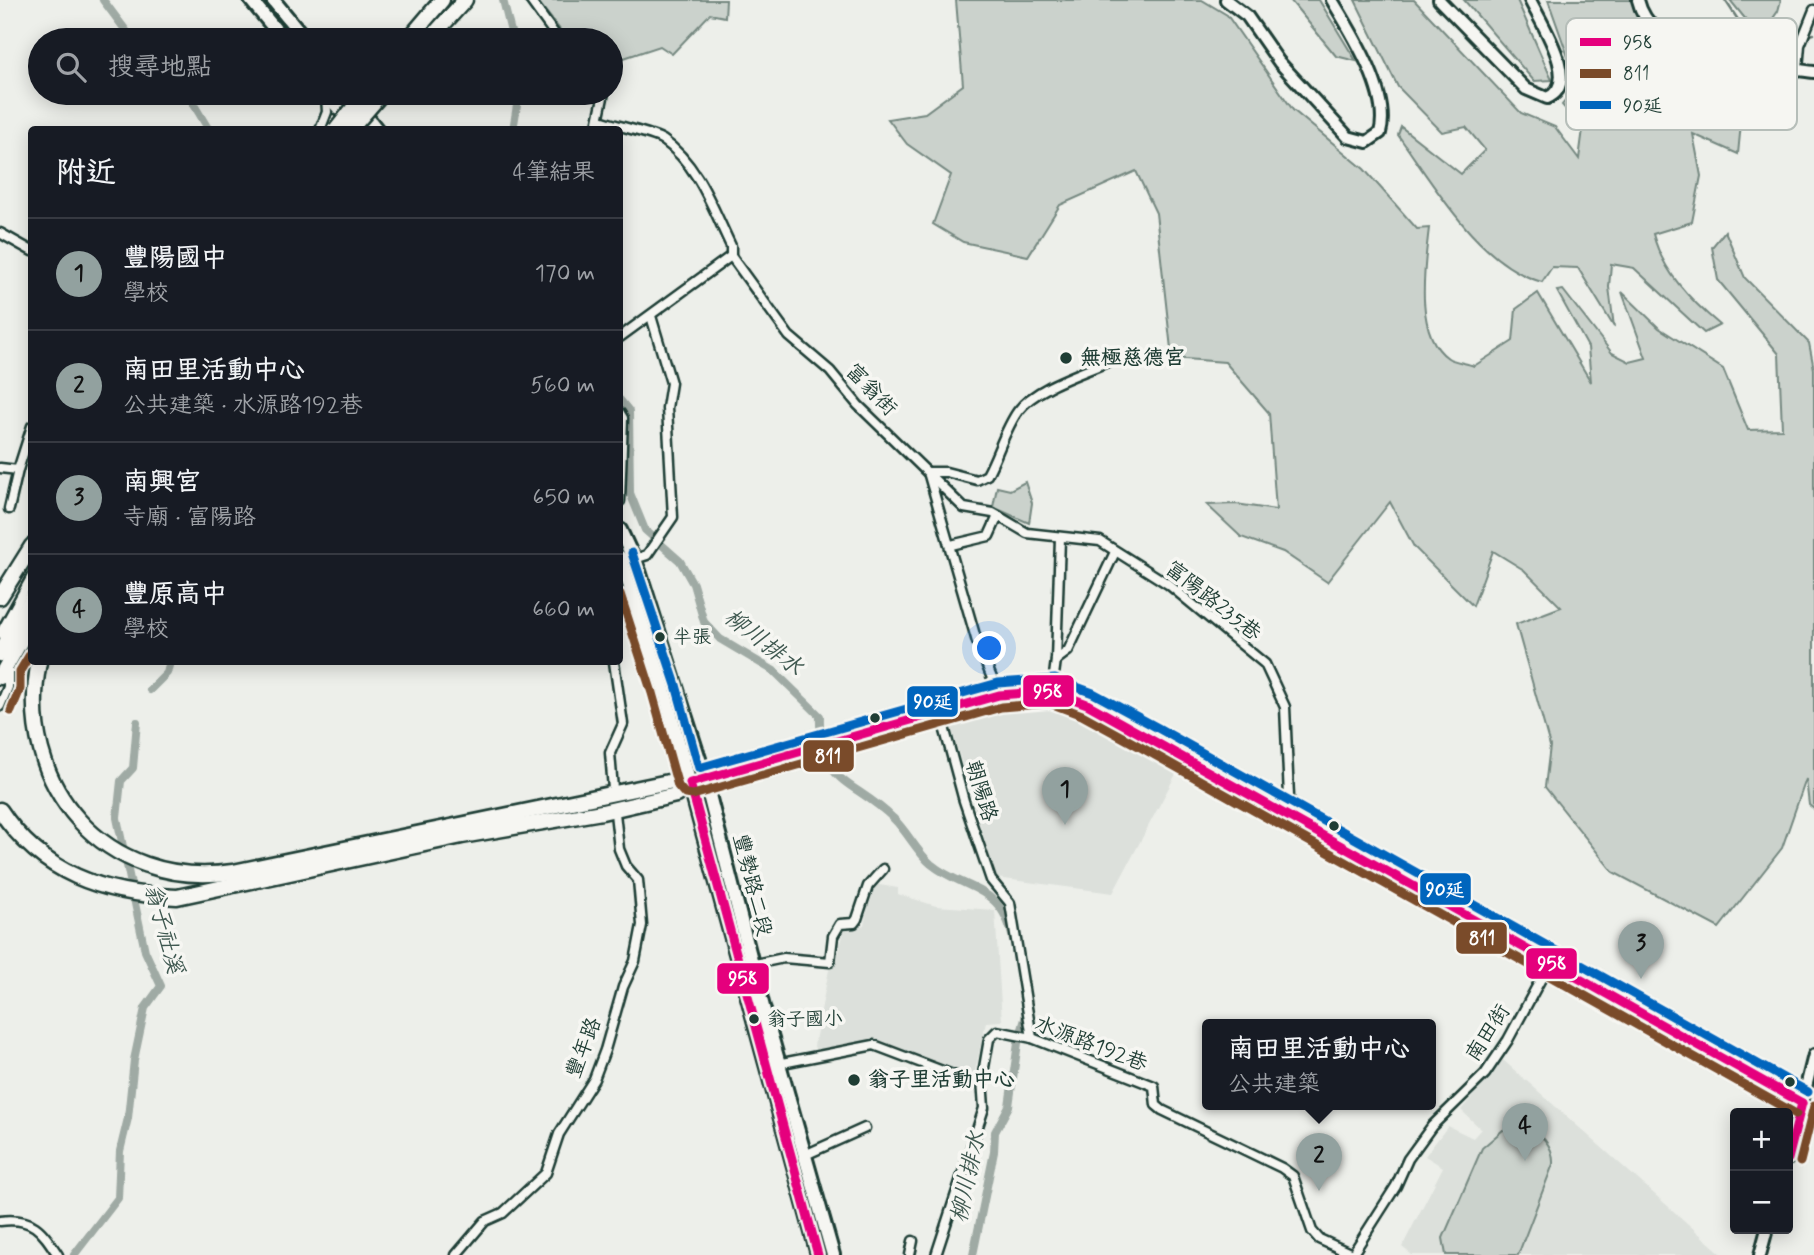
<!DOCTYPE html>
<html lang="zh-TW">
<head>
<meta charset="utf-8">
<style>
	:root { --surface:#171b24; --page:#20242c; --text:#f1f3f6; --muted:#9ea1a6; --line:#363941; --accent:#92a19f }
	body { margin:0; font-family:Mynerve,"LXGW WenKai TC",sans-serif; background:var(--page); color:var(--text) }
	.controls { position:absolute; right:21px; bottom:21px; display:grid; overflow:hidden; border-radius:7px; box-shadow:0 4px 18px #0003 }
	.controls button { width:63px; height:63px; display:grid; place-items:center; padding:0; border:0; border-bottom:2px solid var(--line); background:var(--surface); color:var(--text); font:35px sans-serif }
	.you { position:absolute; left:990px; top:649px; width:24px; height:24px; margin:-18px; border:5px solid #fff; border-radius:50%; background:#1a73e8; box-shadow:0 0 0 10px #1a73e833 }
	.badge { display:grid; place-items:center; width:46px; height:46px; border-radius:50%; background:var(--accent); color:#111; font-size:23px; font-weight:700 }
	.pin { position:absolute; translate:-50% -58px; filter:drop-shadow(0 2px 4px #0008) }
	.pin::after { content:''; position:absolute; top:37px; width:24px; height:21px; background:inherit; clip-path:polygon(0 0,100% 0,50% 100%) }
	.popup { position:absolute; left:1202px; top:1019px; width:234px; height:91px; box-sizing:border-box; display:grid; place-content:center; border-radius:7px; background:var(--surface); filter:drop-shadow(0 2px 5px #0005); font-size:23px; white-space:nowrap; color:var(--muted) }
	.popup b { font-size:26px; color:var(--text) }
	.popup::after { content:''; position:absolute; left:50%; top:100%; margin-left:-14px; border:14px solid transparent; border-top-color:var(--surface) }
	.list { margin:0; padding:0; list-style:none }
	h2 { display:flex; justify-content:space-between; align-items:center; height:91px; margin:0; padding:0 28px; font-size:30px }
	h2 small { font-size:23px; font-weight:400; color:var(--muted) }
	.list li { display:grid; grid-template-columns:46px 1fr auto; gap:21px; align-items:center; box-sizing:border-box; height:112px; padding:0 28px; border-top:2px solid var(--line) }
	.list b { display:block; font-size:26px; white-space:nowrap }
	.list p { margin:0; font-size:23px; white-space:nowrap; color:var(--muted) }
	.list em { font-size:23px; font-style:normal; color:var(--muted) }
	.icon { flex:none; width:38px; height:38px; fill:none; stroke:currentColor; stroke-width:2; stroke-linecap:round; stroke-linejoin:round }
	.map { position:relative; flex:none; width:1814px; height:1255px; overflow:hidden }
	.search { position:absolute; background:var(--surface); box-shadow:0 4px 18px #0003; left:28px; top:28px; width:595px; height:77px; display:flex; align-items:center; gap:18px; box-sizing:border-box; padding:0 24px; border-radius:38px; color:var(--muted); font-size:26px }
	.panel { position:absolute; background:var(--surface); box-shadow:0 4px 18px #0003; left:28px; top:126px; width:595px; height:539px; border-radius:7px }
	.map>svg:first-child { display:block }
	.built { fill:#dce0db }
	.green { fill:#cbd2cc; stroke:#758880; stroke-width:2 }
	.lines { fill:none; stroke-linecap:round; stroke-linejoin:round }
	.stream { stroke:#6c7e77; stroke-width:2.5 }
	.canal { stroke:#9faaa4; stroke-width:8 }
	.street-casing { stroke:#1f3d34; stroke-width:13 }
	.secondary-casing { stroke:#1f3d34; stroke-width:16 }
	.primary-casing { stroke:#1f3d34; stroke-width:18 }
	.highway-casing { stroke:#1f3d34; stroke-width:19 }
	.street { stroke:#f6f6f2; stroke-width:8 }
	.secondary { stroke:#f6f6f2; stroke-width:10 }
	.primary { stroke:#f6f6f2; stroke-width:12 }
	.highway { stroke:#f6f6f2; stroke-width:14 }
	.highway-bridge-casing { stroke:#1f3d34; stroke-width:19; stroke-linecap:butt }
	.highway-bridge { stroke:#f6f6f2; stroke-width:14 }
	.bus-1-casing { stroke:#f6f6f2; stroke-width:14 }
	.bus-2-casing { stroke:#f6f6f2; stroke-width:14 }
	.bus-3-casing { stroke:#f6f6f2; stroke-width:14 }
	.bus-1 { stroke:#e5007d; stroke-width:9 }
	.bus-2 { stroke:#7a4b2a; stroke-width:9 }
	.bus-3 { stroke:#0065bd; stroke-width:9 }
	.poi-dot { fill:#1f3d34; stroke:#f6f6f2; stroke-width:2.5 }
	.labels { text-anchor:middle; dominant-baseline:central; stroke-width:7; stroke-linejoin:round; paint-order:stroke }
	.bus-label { font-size:19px; fill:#1f3d34; stroke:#f6f6f2; text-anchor:start }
	.poi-label { font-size:21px; font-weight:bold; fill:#1f3d34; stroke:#f6f6f2; text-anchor:start }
	.street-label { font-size:21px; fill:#1f3d34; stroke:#f6f6f2 }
	.water-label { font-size:23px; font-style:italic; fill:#3f5850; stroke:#f6f6f2 }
	.key { fill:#f6f6f2; stroke:#b6beb9; stroke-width:2 }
	.key-label { font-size:19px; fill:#1f3d34 }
	.line-badge { stroke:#f6f6f2; stroke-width:2.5 }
	.badge-label { font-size:19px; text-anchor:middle; font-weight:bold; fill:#fff }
</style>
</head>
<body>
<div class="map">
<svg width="1814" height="1255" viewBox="0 0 1814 1255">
	<rect width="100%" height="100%" fill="#edefea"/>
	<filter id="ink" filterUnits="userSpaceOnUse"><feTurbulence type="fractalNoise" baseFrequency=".0143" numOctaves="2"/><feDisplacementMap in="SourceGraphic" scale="14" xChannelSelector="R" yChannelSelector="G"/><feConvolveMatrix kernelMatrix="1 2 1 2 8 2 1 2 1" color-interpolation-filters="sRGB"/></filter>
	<g filter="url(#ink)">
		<g class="built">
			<polygon points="1048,708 1079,717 1177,772 1113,893 996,878 951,727 1014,709"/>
			<polygon points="873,884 898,888 898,894 936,906 995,910 1002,1021 986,1022 974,1076 877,1041 817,1054 814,1046 829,970 836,962 844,931 864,925"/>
			<polygon points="1503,1060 1723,1255 1412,1255 1402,1247 1443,1167 1425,1156 1448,1126 1473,1138 1481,1129 1461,1110"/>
		</g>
		<g class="green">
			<polygon points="537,0 726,0 725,17 710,14 672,54 660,46 618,60 611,59 611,40 568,40"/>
			<path d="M956 0H1202L1227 15 1293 110 1364 169 1417 229 1429 228C1425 263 1413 334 1448 358 1454 362 1466 363 1474 366L1513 341 1516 309 1538 293 1591 382 1588 347 1557 291 1563 290 1612 353 1630 362 1646 358 1622 292 1659 328 1723 369 1748 430 1782 429 1779 354 1718 280 1712 247 1725 231 1745 278 1809 343 1814 369V809L1809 805 1806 779 1782 848 1719 928 1613 872 1545 787 1550 746 1516 624 1561 607 1524 570 1493 551 1473 606 1414 547 1390 502 1327 582 1283 552 1241 537 1207 505 1236 504 1276 510 1269 413 1225 362 1172 358 1156 213 1136 171 1060 205 1028 256 963 242 933 224 951 175 907 144 888 119 925 113 963 85Z"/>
			<polygon points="1290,0 1319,0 1356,61 1336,56"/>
			<path d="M1355 0H1414L1521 113 1555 127 1579 159 1583 129 1562 105 1578 85 1548 0H1635L1656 47 1729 77 1742 113 1738 154 1693 134 1701 176 1692 222 1653 234C1663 272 1690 300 1720 325L1704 333 1634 268 1611 264 1609 287 1614 327 1578 268 1552 267 1542 282C1479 265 1434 185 1398 135L1401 127 1461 174 1485 150 1466 127 1442 132 1398 87Z"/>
			<polygon points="1464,0 1517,0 1552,80 1534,81"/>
			<polygon points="1730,0 1781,0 1778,11 1760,37"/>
			<polygon points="1025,482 1032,503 1029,523 993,507 997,487 1010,490"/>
			<path d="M1522 1127C1540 1130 1554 1146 1553 1164L1518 1255H1446L1443 1238 1482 1148 1503 1130Z"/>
		</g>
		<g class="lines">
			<g class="stream">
				<polyline points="1725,0 1754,44 1775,50 1800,39"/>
				<polyline points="1806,36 1814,34"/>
			</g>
			<g class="canal">
				<polyline points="103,0 133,40"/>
				<polyline points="503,0 513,40"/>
				<polyline points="187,93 209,130"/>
				<polyline points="513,130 519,93"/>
				<path d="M620 400 629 411 630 493 645 530 680 561 693 584 704 622 720 639 774 671 820 716C818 785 853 779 893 818 907 831 916 851 931 864 965 892 1002 883 1013 940"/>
				<polyline points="150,690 167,673 170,662"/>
				<polyline points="74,1255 118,1198 120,1151 128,1118 134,1060 145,1008 161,986 145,951 117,818 121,781 133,768 137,722"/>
				<polyline points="973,1255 994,1152 995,1132 1009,1106 1018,1043 1026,1015"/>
			</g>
			<defs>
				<g id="street">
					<polyline points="530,0 559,40"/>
					<polyline points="1798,69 1800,45 1814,10"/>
					<path d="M600 120C615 126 653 133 663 140 698 164 713 209 731 246V256"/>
					<polyline points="320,130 327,112 326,96"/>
					<polyline points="596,130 604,93"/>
					<polyline points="0,233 32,251"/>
					<polyline points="731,256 789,336 830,371 858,405 964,508 993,513 1027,533 1100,541 1168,584 1265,664 1285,707 1289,797 1283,813"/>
					<polyline points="620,337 731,256"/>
					<polyline points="620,413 623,418 620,501"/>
					<polyline points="0,468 18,470 32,426"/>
					<path d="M928 472H946L977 480 987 475C998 455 1005 429 1018 411 1037 385 1090 371 1119 357"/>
					<polyline points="928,472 977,642 999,695"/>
					<polyline points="9,509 18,470"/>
					<polyline points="951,545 989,536 998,516"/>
					<polyline points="632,560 647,555 673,517 667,408 671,383 651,316"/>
					<polyline points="0,634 32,576"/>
					<polyline points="1056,660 1068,651 1115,552"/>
					<polyline points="1052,691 1056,660 1060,538"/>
					<polyline points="0,706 8,687 8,669"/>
					<polyline points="940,712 964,801 991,880 1010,903 1032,1038"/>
					<polyline points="613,789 610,753 623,724 614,662"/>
					<polyline points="750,965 784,958 830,962 833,936 840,924 854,923 857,919 868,886 883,869"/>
					<polyline points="777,1064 874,1045 969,1081 982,1079"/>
					<polyline points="805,1155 865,1128"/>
					<path d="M0 1221C33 1217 41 1229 58 1255"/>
					<polyline points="456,1255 485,1221 503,1213 546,1173 559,1134 594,1079 605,1050 623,987 635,961 642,925 638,880 626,866 619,849 615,813"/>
					<polyline points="910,1255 913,1241"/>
					<polyline points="936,1255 984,1108 982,1079 989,1039 997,1031 1032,1038 1154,1086 1156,1105 1162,1110 1282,1168 1293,1176 1312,1231 1319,1239 1354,1255"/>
					<polyline points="1352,1255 1396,1186 1408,1159 1432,1126 1485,1074 1508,1040 1550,962"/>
				</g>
				<g id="secondary">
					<path d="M1226 0 1247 16 1279 62 1348 137 1367 142 1380 133C1391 95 1352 33 1332 0"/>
					<path d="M1439 0 1526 89 1547 98C1582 84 1541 23 1530 0"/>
					<path d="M1638 0C1653 63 1761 65 1814 72"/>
					<polyline points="690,783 999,695 1052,691 1087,704 1152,739 1802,1103"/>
					<polyline points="1788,1159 1814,1055"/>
					<polyline points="1760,1255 1767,1229"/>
				</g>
				<g id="primary">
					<polyline points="251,0 284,40"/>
					<polyline points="273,0 306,40"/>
					<polyline points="326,93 350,122"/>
					<polyline points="348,93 377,130"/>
					<polyline points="620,530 639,571 701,765 707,776 708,791 764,1011 833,1255"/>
					<polyline points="620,557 664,689 818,1255"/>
				</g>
				<g id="highway">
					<polyline points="408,40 442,0"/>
					<polyline points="429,40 465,0"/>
					<polyline points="0,597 32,546"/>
					<polyline points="0,654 32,598"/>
					<path d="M39 662C14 785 106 891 233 872L673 781 690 783"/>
					<polyline points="0,677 32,621"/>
					<path d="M0 810C42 874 103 894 177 897L462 836 602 812 676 795 690 783"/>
				</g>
			</defs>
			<use href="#street" class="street-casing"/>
			<use href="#secondary" class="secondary-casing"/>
			<use href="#primary" class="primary-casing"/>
			<use href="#highway" class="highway-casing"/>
			<use href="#street" class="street"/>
			<use href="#secondary" class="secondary"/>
			<use href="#primary" class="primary"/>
			<use href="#highway" class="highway"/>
			<defs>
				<g id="highway-bridge">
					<polyline points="336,130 365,93"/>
					<polyline points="350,130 382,93"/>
				</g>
			</defs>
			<use href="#highway-bridge" class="highway-bridge-casing"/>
			<use href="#highway-bridge" class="highway-bridge"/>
			<defs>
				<g id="bus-1">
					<polyline points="1788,1159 1802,1103"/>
					<polyline points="818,1255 690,783 999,695 1052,691 1087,704 1802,1103"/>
				</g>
				<g id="bus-2">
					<polyline points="620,594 652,693 678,786 685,794 693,795 1001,707 1050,703 1082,715 1146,750 1796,1114"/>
					<polyline points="11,711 20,689 20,671 32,651"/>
					<polyline points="1800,1162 1814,1106"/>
				</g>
				<polyline id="bus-3" points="632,553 676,685 699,768 998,683 1055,679 1093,693 1158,728 1808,1092"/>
			</defs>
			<use href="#bus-1" class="bus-1-casing"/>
			<use href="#bus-2" class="bus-2-casing"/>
			<use href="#bus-3" class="bus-3-casing"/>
			<use href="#bus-1" class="bus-1"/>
			<use href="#bus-2" class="bus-2"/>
			<use href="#bus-3" class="bus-3"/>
		</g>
	</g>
	<g class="poi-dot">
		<circle cx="1066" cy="358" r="7"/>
		<circle cx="660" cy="637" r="6"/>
		<circle cx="875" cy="718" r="6"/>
		<circle cx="1334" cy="826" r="6"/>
		<circle cx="754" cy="1019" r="6"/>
		<circle cx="854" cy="1080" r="7"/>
		<circle cx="1790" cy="1082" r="6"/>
	</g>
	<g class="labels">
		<g class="bus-label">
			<text x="673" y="637">半張</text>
			<text x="767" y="1019">翁子國小</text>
		</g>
		<g class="poi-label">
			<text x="1080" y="358">無極慈德宮</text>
			<text x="868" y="1080">翁子里活動中心</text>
		</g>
		<g class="street-label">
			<text transform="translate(871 390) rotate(46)">富翁街</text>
			<text transform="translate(1213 601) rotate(38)">富陽路235巷</text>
			<text transform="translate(981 791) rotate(73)">朝陽路</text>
			<text transform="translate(752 885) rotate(76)">豐勢路二段</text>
			<text transform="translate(1488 1033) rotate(-57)">南田街</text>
			<text transform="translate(1091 1044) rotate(21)">水源路192巷</text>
			<text transform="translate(584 1048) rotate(-69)">豐年路</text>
		</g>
		<g class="water-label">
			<text transform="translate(763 643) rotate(38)">柳川排水</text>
			<text transform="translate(163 929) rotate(75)">翁子社溪</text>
			<text transform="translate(969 1177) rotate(-78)">柳川排水</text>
		</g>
	</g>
	<rect x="1566" y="18" width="231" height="112" rx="10" class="key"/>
	<rect x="1580" y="38" width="31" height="8" fill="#e5007d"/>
	<rect x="1580" y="69" width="31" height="9" fill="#7a4b2a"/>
	<rect x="1580" y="101" width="31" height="8" fill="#0065bd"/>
	<g class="key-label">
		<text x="1623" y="49">958</text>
		<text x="1623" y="80">811</text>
		<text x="1623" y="112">90延</text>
	</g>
	<g class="line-badge">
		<rect x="1022" y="674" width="53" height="34" rx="7" fill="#e5007d"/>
		<rect x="906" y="685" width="53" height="33" rx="7" fill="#0065bd"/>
		<rect x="802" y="739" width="53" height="34" rx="7" fill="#7a4b2a"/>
		<rect x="1419" y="872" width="53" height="34" rx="7" fill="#0065bd"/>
		<rect x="1455" y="921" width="53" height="34" rx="7" fill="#7a4b2a"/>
		<rect x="1525" y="947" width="53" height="33" rx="7" fill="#e5007d"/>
		<rect x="716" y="962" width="54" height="33" rx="7" fill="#e5007d"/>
	</g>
	<g class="badge-label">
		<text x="1048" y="698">958</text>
		<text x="933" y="708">90延</text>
		<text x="828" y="763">811</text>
		<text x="1445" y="896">90延</text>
		<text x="1482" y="945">811</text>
		<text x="1552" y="970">958</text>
		<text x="743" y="985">958</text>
	</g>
</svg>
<div class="controls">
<button>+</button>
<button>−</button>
</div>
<div class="you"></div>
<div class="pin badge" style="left:1065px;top:825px">1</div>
<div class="pin badge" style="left:1319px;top:1191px">2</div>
<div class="popup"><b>南田里活動中心</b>公共建築</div>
<div class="pin badge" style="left:1641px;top:979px">3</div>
<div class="pin badge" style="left:1525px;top:1161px">4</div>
<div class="search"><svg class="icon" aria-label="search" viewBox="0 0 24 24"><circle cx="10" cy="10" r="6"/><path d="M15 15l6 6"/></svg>搜尋地點</div>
<section class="panel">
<h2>附近<small>4筆結果</small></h2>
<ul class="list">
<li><span class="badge">1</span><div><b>豐陽國中</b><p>學校</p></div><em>170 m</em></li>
<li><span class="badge">2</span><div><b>南田里活動中心</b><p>公共建築 · 水源路192巷</p></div><em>560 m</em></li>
<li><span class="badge">3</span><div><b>南興宮</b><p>寺廟 · 富陽路</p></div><em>650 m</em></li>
<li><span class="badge">4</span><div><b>豐原高中</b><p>學校</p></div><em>660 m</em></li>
</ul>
</section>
</div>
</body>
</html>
